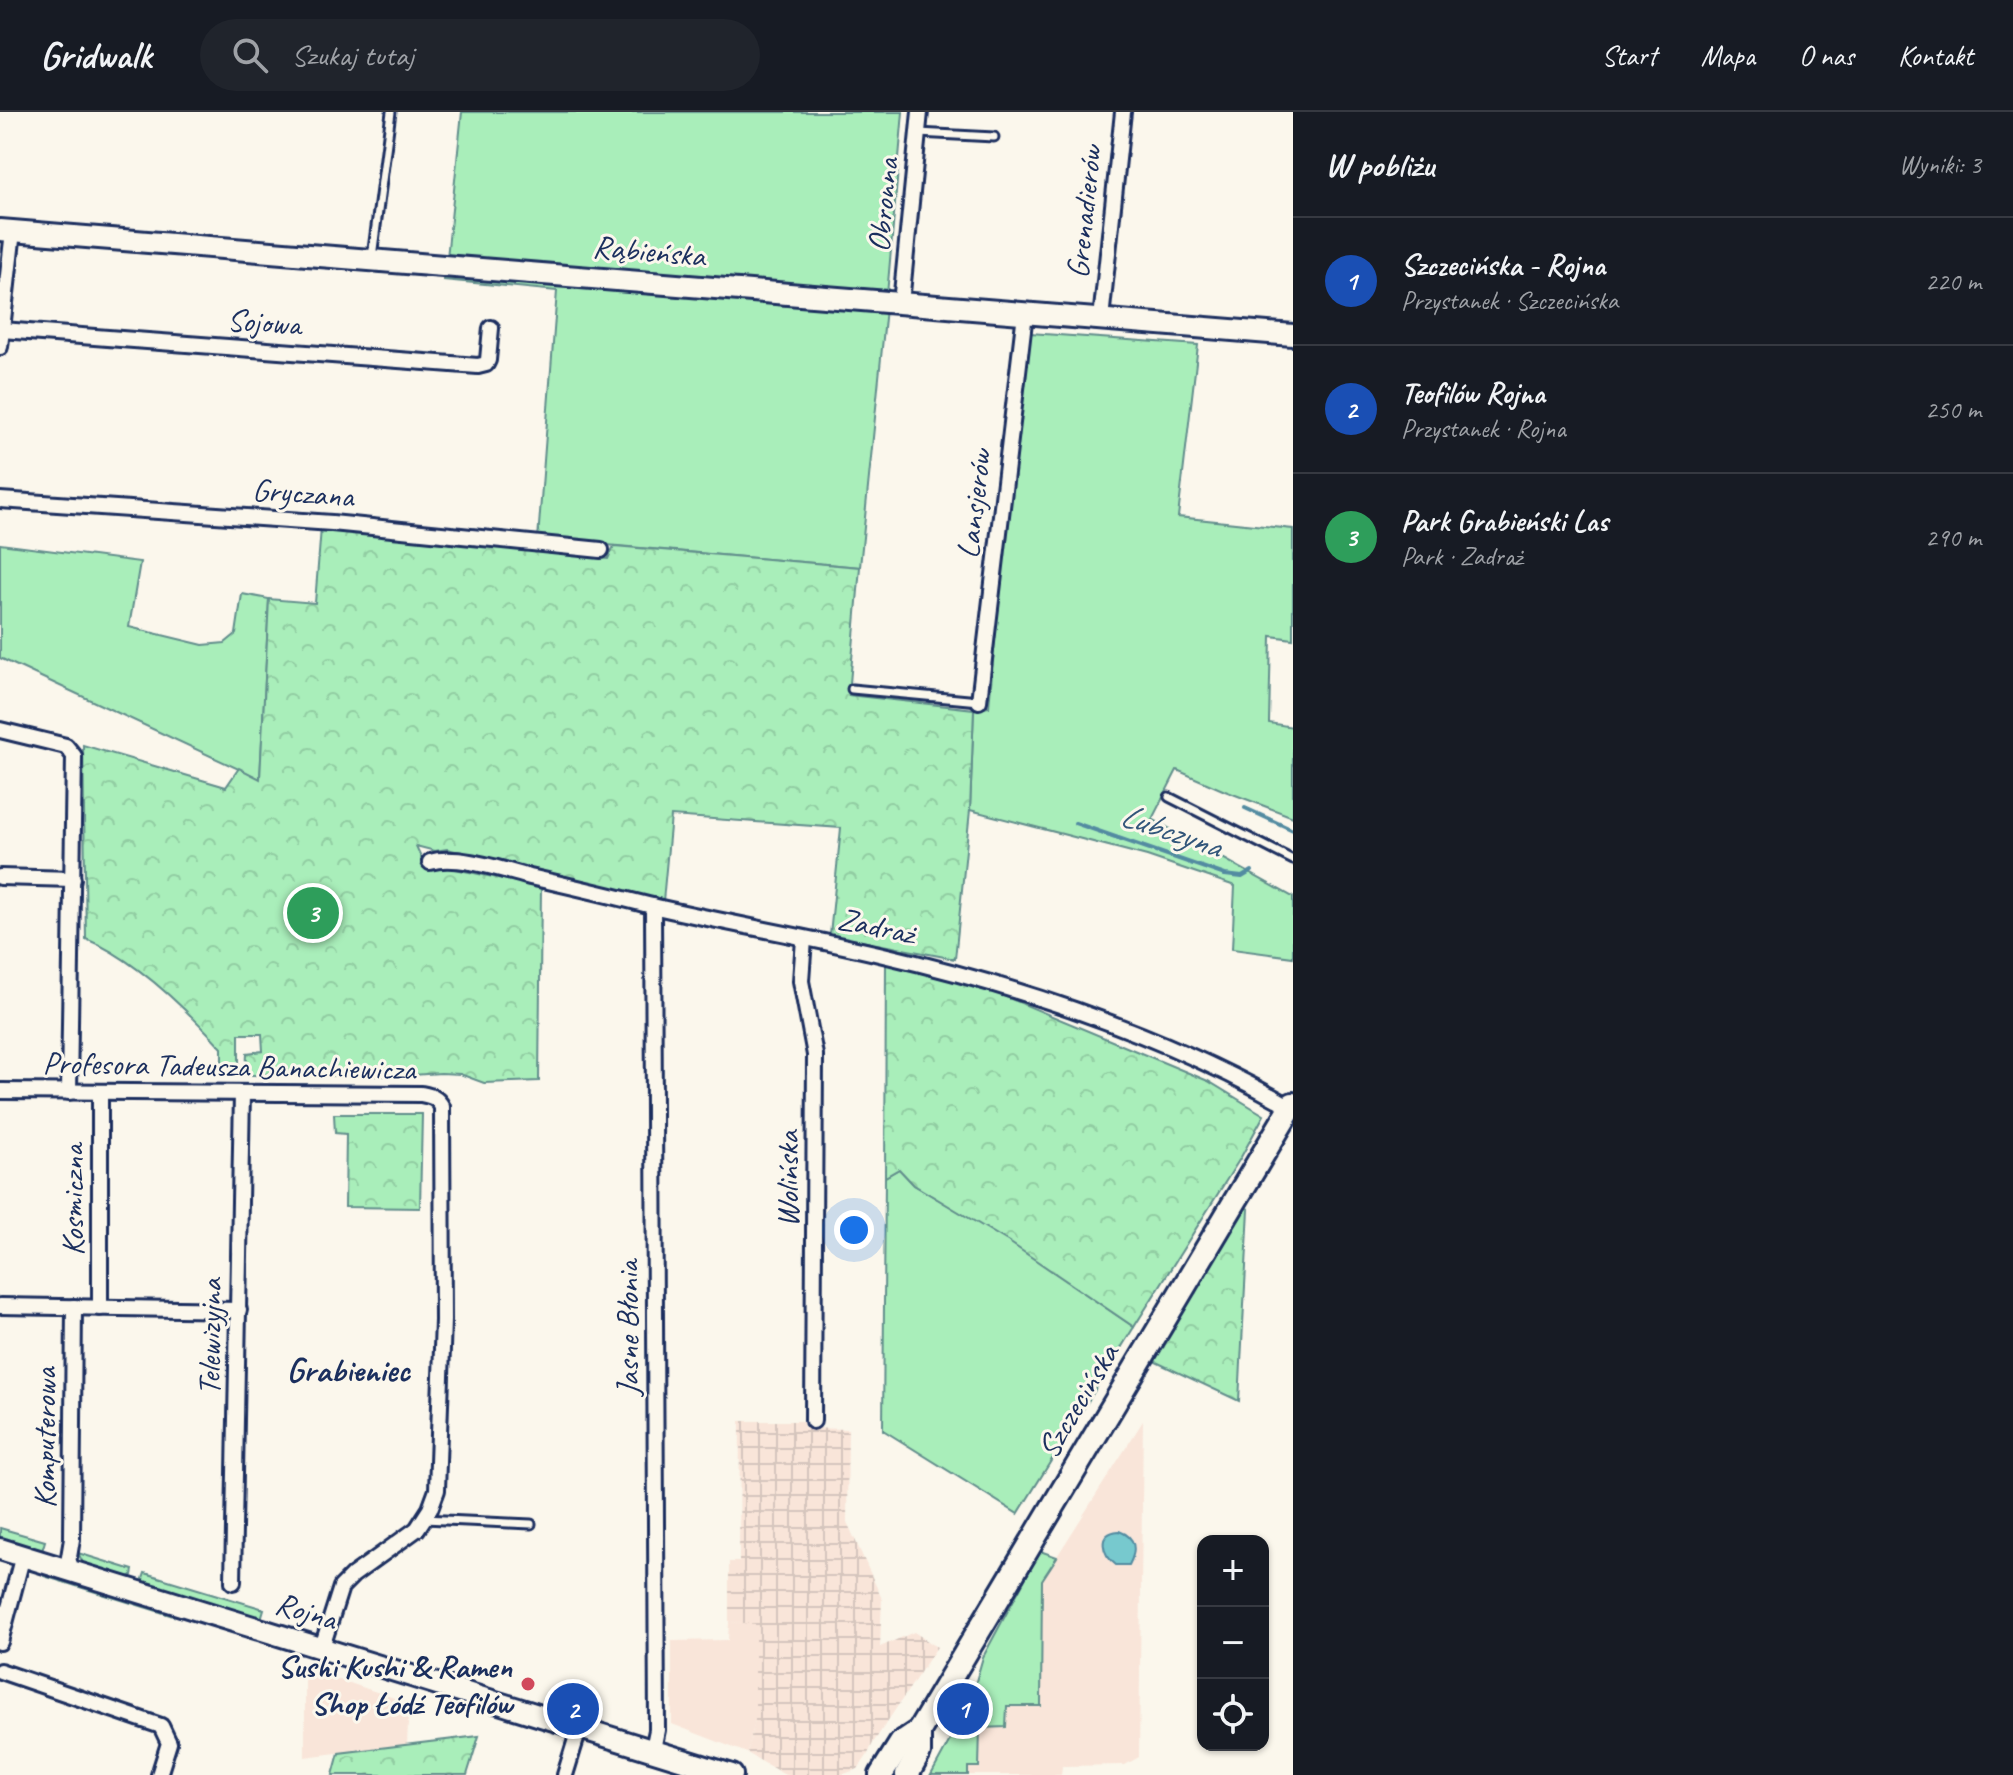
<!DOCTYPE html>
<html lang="pl">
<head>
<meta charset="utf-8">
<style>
	:root { --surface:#171b24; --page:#20242c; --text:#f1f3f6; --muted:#9ea1a6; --line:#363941; --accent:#d93025 }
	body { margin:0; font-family:Caveat,sans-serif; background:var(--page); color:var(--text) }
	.controls { position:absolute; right:24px; bottom:24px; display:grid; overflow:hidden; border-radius:16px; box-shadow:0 2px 6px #0004 }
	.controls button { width:72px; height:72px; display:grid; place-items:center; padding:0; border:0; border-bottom:2px solid var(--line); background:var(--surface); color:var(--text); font:40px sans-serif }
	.you { position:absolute; left:854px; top:1118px; width:28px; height:28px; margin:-20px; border:6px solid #fff; border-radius:50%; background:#1a73e8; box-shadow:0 0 0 12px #1a73e833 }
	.badge { display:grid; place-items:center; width:52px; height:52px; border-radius:50%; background:var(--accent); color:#fff; font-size:26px; font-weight:700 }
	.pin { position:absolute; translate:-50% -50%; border:4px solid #fff; box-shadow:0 2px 8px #0006 }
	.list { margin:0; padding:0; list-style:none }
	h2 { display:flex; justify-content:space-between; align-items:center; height:104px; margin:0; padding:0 32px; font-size:34px }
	h2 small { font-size:26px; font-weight:400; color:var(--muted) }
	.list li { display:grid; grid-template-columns:52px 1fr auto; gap:24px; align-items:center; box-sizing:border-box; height:128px; padding:0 32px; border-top:2px solid var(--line) }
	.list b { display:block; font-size:30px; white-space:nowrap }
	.list p { margin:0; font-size:26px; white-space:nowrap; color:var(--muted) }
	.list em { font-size:26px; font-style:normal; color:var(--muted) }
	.icon { flex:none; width:44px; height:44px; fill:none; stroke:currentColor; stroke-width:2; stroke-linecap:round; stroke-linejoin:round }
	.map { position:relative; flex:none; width:1293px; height:1663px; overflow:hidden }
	header { display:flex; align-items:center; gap:48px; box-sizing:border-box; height:112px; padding:0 40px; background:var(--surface); border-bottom:2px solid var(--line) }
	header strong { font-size:38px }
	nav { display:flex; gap:44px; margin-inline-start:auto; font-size:28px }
	.search { width:560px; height:72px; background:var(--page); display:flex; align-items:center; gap:20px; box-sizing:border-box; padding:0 28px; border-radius:44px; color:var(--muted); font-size:30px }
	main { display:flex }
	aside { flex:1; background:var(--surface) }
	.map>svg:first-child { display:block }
	.built { fill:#f9e5d9 }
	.industrial { fill:url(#industrial-grid) }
	.grass { fill:#a9eeba; stroke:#628e8c; stroke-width:2 }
	.forest { fill:url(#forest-crowns); stroke:#628e8c; stroke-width:2 }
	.water { fill:#77c9ce; stroke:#528ba1; stroke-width:2 }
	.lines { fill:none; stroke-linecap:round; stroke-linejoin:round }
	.stream { stroke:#528ba1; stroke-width:4 }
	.lane-casing { stroke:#1b2f5e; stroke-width:13 }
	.street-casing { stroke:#1b2f5e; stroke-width:20 }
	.secondary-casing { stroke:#1b2f5e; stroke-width:26 }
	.primary-casing { stroke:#1b2f5e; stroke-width:28 }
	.lane { stroke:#fbf7ec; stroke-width:7 }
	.street { stroke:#fbf7ec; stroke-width:14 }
	.secondary { stroke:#fbf7ec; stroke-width:20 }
	.primary { stroke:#fbf7ec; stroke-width:22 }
	.poi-dot { fill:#d1495b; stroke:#fbf7ec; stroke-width:3 }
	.labels { text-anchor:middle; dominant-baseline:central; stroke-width:6; stroke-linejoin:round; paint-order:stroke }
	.street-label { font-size:32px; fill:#1b2f5e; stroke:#fbf7ec }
	.poi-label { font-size:32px; font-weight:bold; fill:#1b2f5e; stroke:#fbf7ec; text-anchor:end }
	.water-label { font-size:34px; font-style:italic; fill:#32567a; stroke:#fbf7ec }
	.neighbourhood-label { font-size:34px; font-weight:bold; fill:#1b2f5e; stroke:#fbf7ec }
</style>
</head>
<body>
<header>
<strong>Gridwalk</strong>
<div class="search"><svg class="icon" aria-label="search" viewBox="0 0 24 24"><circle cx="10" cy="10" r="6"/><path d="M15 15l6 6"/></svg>Szukaj tutaj</div>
<nav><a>Start</a><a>Mapa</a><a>O nas</a><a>Kontakt</a></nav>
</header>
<main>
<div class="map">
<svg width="1293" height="1663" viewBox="0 0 1293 1663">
	<defs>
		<pattern id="industrial-grid" width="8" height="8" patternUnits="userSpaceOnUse" patternTransform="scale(2)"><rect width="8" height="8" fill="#f9e5d9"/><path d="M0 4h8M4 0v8" fill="none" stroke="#d5c5bd"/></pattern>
		<pattern id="forest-crowns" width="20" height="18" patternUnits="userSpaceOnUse" patternTransform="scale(2)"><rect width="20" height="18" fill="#a9eeba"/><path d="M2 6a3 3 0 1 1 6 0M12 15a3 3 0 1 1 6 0" fill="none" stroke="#91cca2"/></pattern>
	</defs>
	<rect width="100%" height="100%" fill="#fbf7ec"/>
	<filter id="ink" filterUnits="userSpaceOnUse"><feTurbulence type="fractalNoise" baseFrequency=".0125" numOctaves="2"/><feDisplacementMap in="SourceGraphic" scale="16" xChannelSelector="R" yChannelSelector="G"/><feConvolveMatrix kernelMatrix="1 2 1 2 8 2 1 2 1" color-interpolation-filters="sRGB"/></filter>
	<g filter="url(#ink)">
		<g class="built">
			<polygon points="1143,1309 1139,1645 1125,1653 1062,1654 1061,1663 968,1663 967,1655 980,1654 980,1615 1006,1594 1041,1593 1042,1468"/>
			<polygon points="729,1510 755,1511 755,1609 747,1641 672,1612 672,1529 728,1528"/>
			<polygon points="305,1563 341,1568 409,1591 407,1632 305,1645"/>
		</g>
		<polygon class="industrial" points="740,1309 803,1309 804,1316 848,1317 847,1410 882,1487 880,1535 914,1520 937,1535 873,1631 867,1644 858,1657 841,1663 785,1663 747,1641 755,1608 755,1512 729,1510 729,1450 739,1450"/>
		<g class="grass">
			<polygon points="462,0 903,0 887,183 447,146"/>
			<polygon points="445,159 886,196 860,455 538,427 557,179 444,168"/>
			<polygon points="1030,221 1198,233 1178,405 1293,417 1293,527 1271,524 1269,611 1293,615 1293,705 1225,679 1177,658 1152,707 1293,785 1293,845 1232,837 1235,774 1147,744 970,698 974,597 989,595 1007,389"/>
			<polygon points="0,432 140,450 129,515 203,533 225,531 236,522 242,482 269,487 260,667 0,546"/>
			<polygon points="899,1057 914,1073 1009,1129 1134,1215 1018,1402 883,1318 885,1065"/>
			<polygon points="0,1416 45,1429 42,1439 0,1426"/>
			<polygon points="1040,1439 1057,1445 1042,1468 1041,1594 1007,1594 1006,1615 980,1616 979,1655 968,1655 968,1663 931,1663 974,1584 972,1583 983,1545"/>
			<polygon points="78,1441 133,1458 132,1463 127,1466 83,1451"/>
			<polygon points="45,1460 171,1499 173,1504 44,1464"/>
			<polygon points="145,1461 264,1497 261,1507 146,1472 143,1467"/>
		</g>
		<g class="forest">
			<path d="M321 416 608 447 614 434 860 455 849 583 974 597 970 698 955 847 830 823 841 716 671 704 663 789 447 737 435 739 416 734 422 747 441 754 541 775 539 969 484 971 460 962 441 961 398 964 246 963 247 941 263 939 262 922H239V962L222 963V936C187 898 134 846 86 827L83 633 226 675 239 656 260 667 269 487 315 491Z"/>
			<polygon points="886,848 968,869 1208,969 1264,1003 1241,1045 1134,1215 1009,1130 914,1073 899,1057 885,1065"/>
			<polygon points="334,1002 422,1002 420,1096 345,1095 346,1022 335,1021"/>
			<polygon points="1243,1095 1249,1097 1239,1289 1156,1250 1154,1241"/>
			<polygon points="479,1624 467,1663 333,1663 339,1641"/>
		</g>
		<path class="water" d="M1119 1419C1136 1425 1137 1438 1129 1453H1116C1102 1442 1096 1421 1119 1419Z"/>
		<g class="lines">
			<g class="stream">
				<polyline points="1245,696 1293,718"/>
				<polyline points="1075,711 1225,763 1242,765 1252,759"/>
			</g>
			<defs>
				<g id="lane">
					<polyline points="918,21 994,25"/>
					<polyline points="372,145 391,0"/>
					<polyline points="852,577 979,589"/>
					<polyline points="1169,685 1293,748"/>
					<polyline points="424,1407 531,1412"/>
				</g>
				<g id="street">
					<polyline points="901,191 920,0"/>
					<polyline points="1101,207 1123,0"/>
					<polyline points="2,218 478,254 486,252 488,248 491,216"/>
					<polyline points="0,235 13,119"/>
					<polyline points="0,388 332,411 601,438"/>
					<polyline points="979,589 1025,201"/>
					<polyline points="0,618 66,634 74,644 69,980"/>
					<path d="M430 750C457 742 503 758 530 765 570 774 609 783 648 793 725 811 802 824 879 842 1022 875 1163 922 1291 995"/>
					<polyline points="0,765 73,767"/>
					<polyline points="653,794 657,1618 653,1637"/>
					<polyline points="804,827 801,869 815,943 813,1309"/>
					<path d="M0 979 421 982C431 984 437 985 442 995L443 1208 437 1378 430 1397 417 1417 353 1463 341 1475 322 1535"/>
					<polyline points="0,1194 239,1198"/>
					<polyline points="100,1196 100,980"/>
					<polyline points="67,1457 72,1427 74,1195"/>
					<polyline points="233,1470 242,981"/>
					<polyline points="0,1530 23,1443"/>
					<polyline points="0,1559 161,1614 169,1631 159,1663"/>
					<polyline points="565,1663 580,1614"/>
				</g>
				<g id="secondary">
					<polyline points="0,118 1293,223"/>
					<polyline points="0,1437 732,1663"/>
				</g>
				<g id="primary">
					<polyline points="881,1663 901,1631 919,1619 1293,992"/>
					<polyline points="907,1663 919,1641 919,1619"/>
				</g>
			</defs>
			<use href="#lane" class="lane-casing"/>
			<use href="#street" class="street-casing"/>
			<use href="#secondary" class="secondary-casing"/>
			<use href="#primary" class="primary-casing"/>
			<use href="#lane" class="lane"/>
			<use href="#street" class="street"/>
			<use href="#secondary" class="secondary"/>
			<use href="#primary" class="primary"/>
		</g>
	</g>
	<circle class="poi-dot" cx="528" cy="1572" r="8"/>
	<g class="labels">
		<g class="street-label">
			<text transform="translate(883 93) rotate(-84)">Obronna</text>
			<text transform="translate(1084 100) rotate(-84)">Grenadierów</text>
			<text transform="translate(649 139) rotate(5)">Rąbieńska</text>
			<text transform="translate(264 210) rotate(4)">Sojowa</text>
			<text transform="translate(303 381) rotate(4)">Gryczana</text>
			<text transform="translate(974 392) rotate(-83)">Lansjerów</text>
			<text transform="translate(876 814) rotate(12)">Zadraż</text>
			<text transform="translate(229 954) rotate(1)">Profesora Tadeusza Banachiewicza</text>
			<text transform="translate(787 1067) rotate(-90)">Wolińska</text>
			<text transform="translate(72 1088) rotate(-90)">Kosmiczna</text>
			<text transform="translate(627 1216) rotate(-90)">Jasne Błonia</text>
			<text transform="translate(210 1225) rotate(-89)">Telewizyjna</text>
			<text transform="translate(1078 1289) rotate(-59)">Szczecińska</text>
			<text transform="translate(44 1326) rotate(-90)">Komputerowa</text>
			<text transform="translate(306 1499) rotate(17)">Rojna</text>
		</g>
		<g class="poi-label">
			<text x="512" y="1554">Sushi Kushi &amp; Ramen<tspan x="512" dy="37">Shop Łódź Teofilów</tspan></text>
		</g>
		<g class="water-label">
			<text transform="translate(1171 718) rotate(19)">Lubczyna</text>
		</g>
		<g class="neighbourhood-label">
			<text x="348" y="1257">Grabieniec</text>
		</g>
	</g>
</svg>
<div class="controls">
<button>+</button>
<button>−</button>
<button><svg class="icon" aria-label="locate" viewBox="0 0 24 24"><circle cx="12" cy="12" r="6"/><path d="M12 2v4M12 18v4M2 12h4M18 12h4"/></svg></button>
</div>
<div class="you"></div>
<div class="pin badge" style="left:963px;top:1597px;background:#1a4fb4">1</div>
<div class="pin badge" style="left:573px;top:1597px;background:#1a4fb4">2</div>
<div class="pin badge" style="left:313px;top:801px;background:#2e9e5b">3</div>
</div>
<aside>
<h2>W pobliżu<small>Wyniki: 3</small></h2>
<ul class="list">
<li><span class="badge" style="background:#1a4fb4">1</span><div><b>Szczecińska - Rojna</b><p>Przystanek · Szczecińska</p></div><em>220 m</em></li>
<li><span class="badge" style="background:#1a4fb4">2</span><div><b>Teofilów Rojna</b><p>Przystanek · Rojna</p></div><em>250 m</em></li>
<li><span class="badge" style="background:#2e9e5b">3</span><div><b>Park Grabieński Las</b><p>Park · Zadraż</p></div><em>290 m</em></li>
</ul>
</aside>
</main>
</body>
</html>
